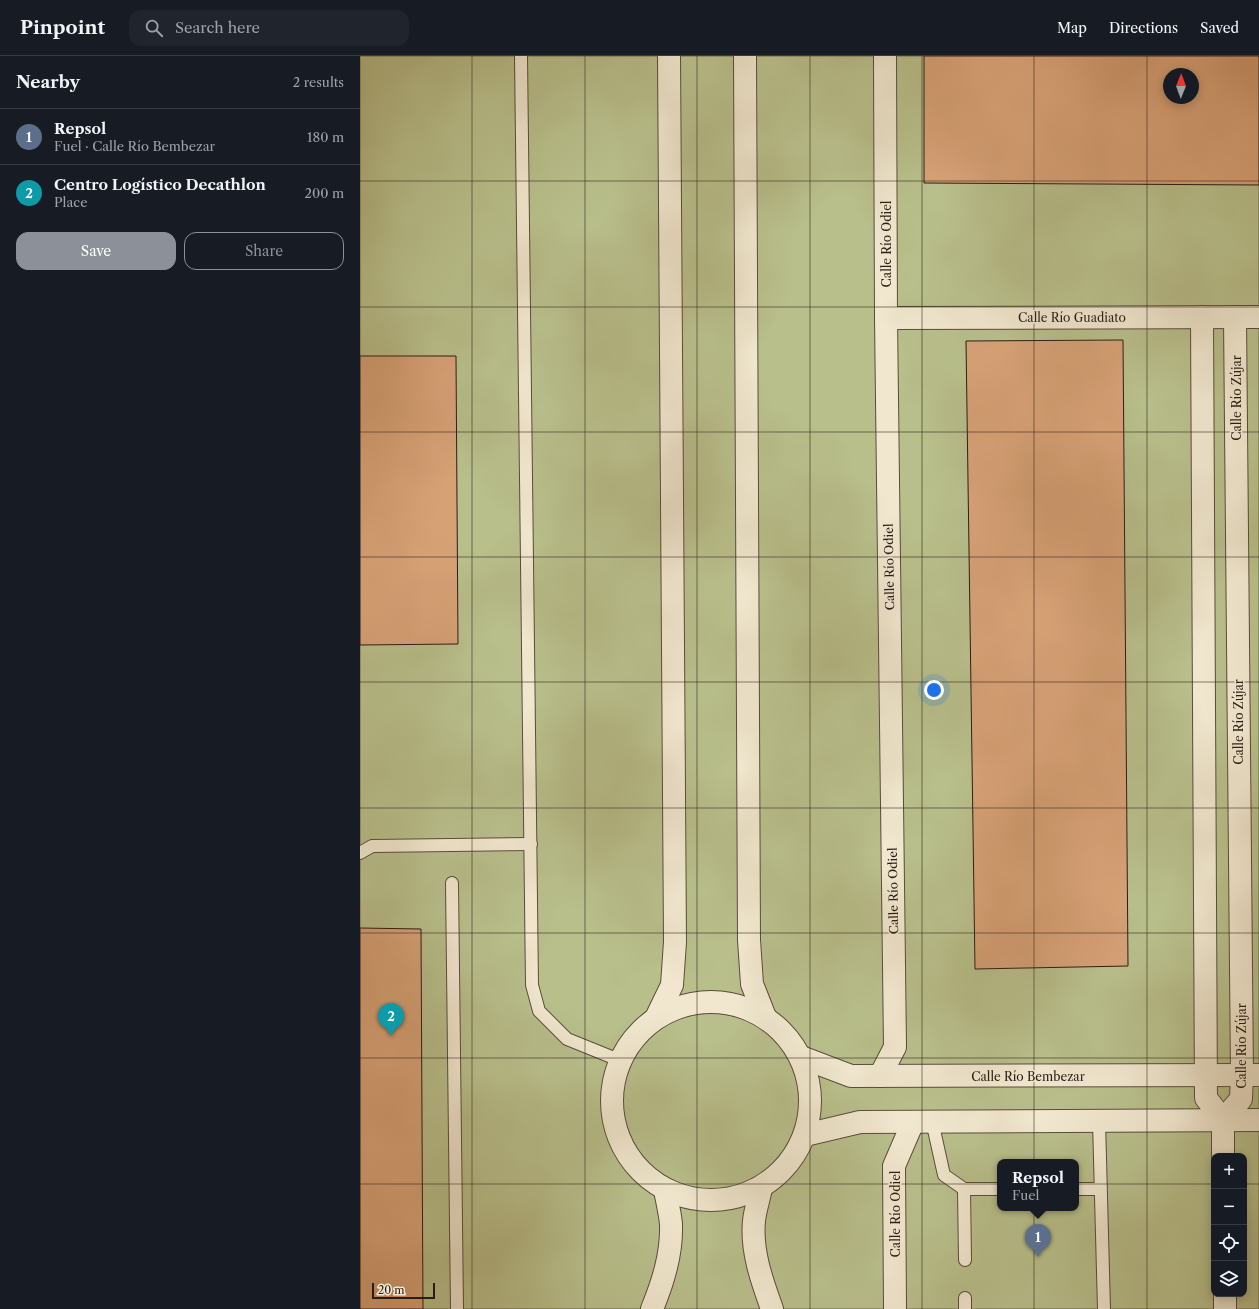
<!DOCTYPE html>
<html lang="en">
<head>
<meta charset="utf-8">
<style>
	:root { --surface:#171b24; --page:#20242c; --text:#f1f3f6; --muted:#9ea1a6; --line:#363941; --accent:#8c9099 }
	body { margin:0; font-family:"Libre Caslon Text",serif; background:var(--page); color:var(--text) }
	.controls { position:absolute; right:12px; bottom:12px; display:grid; overflow:hidden; border-radius:8px; box-shadow:0 2px 10px #0003 }
	.controls button { width:36px; height:36px; display:grid; place-items:center; padding:0; border:0; border-bottom:1px solid var(--line); background:var(--surface); color:var(--text); font:20px sans-serif }
	.compass { position:absolute; left:803px; top:12px; width:36px; height:36px; border-radius:50%; background:var(--surface); box-shadow:0 2px 10px #0003; rotate:1deg }
	.scale { position:absolute; left:12px; bottom:10px; width:63px; box-sizing:border-box; padding-left:4px; border:2px solid #2a1d17; border-top:0; font-size:11px; line-height:14px; white-space:nowrap; color:#2a1d17; -webkit-text-stroke:3px #f0e7ce; paint-order:stroke }
	.you { position:absolute; left:574px; top:634px; width:14px; height:14px; margin:-10px; border:3px solid #fff; border-radius:50%; background:#1a73e8; box-shadow:0 0 0 6px #1a73e833 }
	.badge { display:grid; place-items:center; width:26px; height:26px; border-radius:50%; background:var(--accent); color:#fff; font-size:13px; font-weight:700 }
	.pin { position:absolute; translate:-50% -33px; filter:drop-shadow(0 1px 2px #0008) }
	.pin::after { content:''; position:absolute; top:21px; width:14px; height:12px; background:inherit; clip-path:polygon(0 0,100% 0,50% 100%) }
	.popup { position:absolute; left:637px; top:1103px; width:82px; height:52px; box-sizing:border-box; display:grid; place-content:center; border-radius:8px; background:var(--surface); filter:drop-shadow(0 1px 3px #0005); font-size:13px; white-space:nowrap; color:var(--muted) }
	.popup b { font-size:15px; color:var(--text) }
	.popup::after { content:''; position:absolute; left:50%; top:100%; margin-left:-8px; border:8px solid transparent; border-top-color:var(--surface) }
	.list { margin:0; padding:0; list-style:none }
	h2 { display:flex; justify-content:space-between; align-items:center; height:52px; margin:0; padding:0 16px; font-size:17px }
	h2 small { font-size:13px; font-weight:400; color:var(--muted) }
	.list li { display:grid; grid-template-columns:26px 1fr auto; gap:12px; align-items:center; box-sizing:border-box; height:56px; padding:0 16px; border-top:1px solid var(--line) }
	.list b { display:block; font-size:15px; white-space:nowrap }
	.list p { margin:0; font-size:13px; white-space:nowrap; color:var(--muted) }
	.list em { font-size:13px; font-style:normal; color:var(--muted) }
	.actions { display:flex; gap:8px; padding:12px 16px }
	.actions a { flex:1; padding:9px 0; border:1px solid var(--accent); border-radius:12px; text-align:center; font-size:14px; color:var(--accent) }
	.actions .main { background:var(--accent); color:#fff }
	.icon { flex:none; width:22px; height:22px; fill:none; stroke:currentColor; stroke-width:2; stroke-linecap:round; stroke-linejoin:round }
	.map { position:relative; flex:none; width:899px; height:1253px; overflow:hidden }
	header { display:flex; align-items:center; gap:24px; box-sizing:border-box; height:56px; padding:0 20px; background:var(--surface); border-bottom:1px solid var(--line) }
	header strong { font-size:19px }
	nav { display:flex; gap:22px; margin-inline-start:auto; font-size:14px }
	.search { width:280px; height:36px; background:var(--page); display:flex; align-items:center; gap:10px; box-sizing:border-box; padding:0 14px; border-radius:12px; color:var(--muted); font-size:15px }
	main { display:flex }
	aside { flex:1; background:var(--surface) }
	.map>svg:first-child { display:block }
	.green { fill:#b8bf8b; stroke:#716e51; fill-rule:evenodd }
	.building { fill:#d7a176; stroke:#2a1d17; fill-rule:evenodd }
	.lines { fill:none; stroke-linecap:round; stroke-linejoin:round }
	.service-casing { stroke:#5a4c3e; stroke-width:14 }
	.minor-casing { stroke:#5a4c3e; stroke-width:24 }
	.service { stroke:#f0e7ce; stroke-width:12 }
	.minor { stroke:#f0e7ce; stroke-width:22 }
	.grid { fill:none; stroke:#2a1d17; stroke-width:1; stroke-opacity:0.55 }
	.labels { text-anchor:middle; dominant-baseline:central; stroke-width:3; stroke-linejoin:round; paint-order:stroke }
	.street-label { font-size:12px; fill:#2a1d17; stroke:#f0e7ce }
</style>
</head>
<body>
<header>
<strong>Pinpoint</strong>
<div class="search"><svg class="icon" aria-label="search" viewBox="0 0 24 24"><circle cx="10" cy="10" r="6"/><path d="M15 15l6 6"/></svg>Search here</div>
<nav><a>Map</a><a>Directions</a><a>Saved</a></nav>
</header>
<main>
<aside>
<h2>Nearby<small>2 results</small></h2>
<ul class="list">
<li><span class="badge" style="background:#5c6f8a">1</span><div><b>Repsol</b><p>Fuel · Calle Río Bembezar</p></div><em>180 m</em></li>
<li><span class="badge" style="background:#0f9aa8">2</span><div><b>Centro Logístico Decathlon</b><p>Place</p></div><em>200 m</em></li>
</ul>
<div class="actions"><a class="main">Save</a><a>Share</a></div>
</aside>
<div class="map">
<svg width="899" height="1253" viewBox="0 0 899 1253">
	<rect width="100%" height="100%" fill="#e8dab4"/>
	<filter id="stains"><feTurbulence type="fractalNoise" baseFrequency=".005" numOctaves="4"/><feColorMatrix values="0 0 0 0 .2 0 0 0 0 .09 0 0 0 0 .02 0 0 0 .5 -.17"/></filter>
	<radialGradient id="worn" r=".72"><stop offset=".6" stop-color="#630" stop-opacity="0"/><stop offset="1" stop-color="#630" stop-opacity=".3"/></radialGradient>
	<path class="green" d="M0 0H899V1253H0ZM809 18H833V42H809ZM854 1100H884V1238H854ZM640 1106H716V1152H640Z"/>
	<g class="building">
		<path d="M564 0H899V129L564 127ZM809 18H833V42H809Z"/>
		<polygon points="763,284 768,910 615,913 606,285"/>
		<polygon points="0,300 96,300 98,588 0,589"/>
		<polygon points="0,872 61,873 63,1253 0,1253"/>
	</g>
	<g class="lines">
		<defs>
			<g id="service">
				<polyline points="161,0 172,929 179,955 207,983 259,1004"/>
				<polyline points="0,797 12,790 171,788"/>
				<polyline points="92,827 97,1253"/>
				<polyline points="572,1065 584,1119 604,1133 640,1133"/>
				<polyline points="739,1065 744,1253"/>
				<polyline points="604,1133 605,1204"/>
				<polyline points="716,1133 740,1133"/>
				<polyline points="605,1242 605,1253"/>
			</g>
			<g id="minor">
				<polyline points="385,0 389,884 392,928 405,961"/>
				<polyline points="842,261 846,1042 863,1064 863,1100"/>
				<polyline points="526,262 899,261"/>
				<circle cx="351" cy="1045" r="99"/>
				<polyline points="296,962 312,929 315,886 309,0"/>
				<polyline points="441,1001 491,1020 899,1019"/>
				<polyline points="520,1020 535,991 526,262 525,0"/>
				<polyline points="863,1064 881,1043 882,1020 875,261"/>
				<polyline points="445,1079 500,1066 899,1064"/>
				<path d="M401 1132C399 1143 395 1154 394 1165 391 1195 402 1225 412 1253"/>
				<polyline points="865,1238 865,1253"/>
				<path d="M292 1253C303 1226 312 1198 311 1168 310 1157 307 1145 305 1134"/>
				<polyline points="535,1253 534,1110 553,1066"/>
			</g>
		</defs>
		<use href="#service" class="service-casing"/>
		<use href="#minor" class="minor-casing"/>
		<use href="#service" class="service"/>
		<use href="#minor" class="minor"/>
	</g>
	<path class="grid" d="M112 0V1253M225 0V1253M337 0V1253M450 0V1253M562 0V1253M674 0V1253M787 0V1253M0 125H899M0 251H899M0 376H899M0 501H899M0 626H899M0 752H899M0 877H899M0 1002H899M0 1128H854M884 1128H899"/>
	<g class="labels">
		<g class="street-label">
			<text transform="translate(526 188) rotate(-90)">Calle Río Odiel</text>
			<text x="712" y="261">Calle Río Guadiato</text>
			<text transform="translate(876 342) rotate(-90)">Calle Río Zújar</text>
			<text transform="translate(529 511) rotate(-91)">Calle Río Odiel</text>
			<text transform="translate(878 666) rotate(-90)">Calle Río Zújar</text>
			<text transform="translate(533 835) rotate(-91)">Calle Río Odiel</text>
			<text transform="translate(881 990) rotate(-90)">Calle Río Zújar</text>
			<text x="668" y="1020">Calle Río Bembezar</text>
			<text transform="translate(535 1158) rotate(-90)">Calle Río Odiel</text>
		</g>
	</g>
	<rect width="100%" height="100%" filter="url(#stains)"/>
	<rect width="100%" height="100%" fill="url(#worn)"/>
</svg>
<div class="controls">
<button>+</button>
<button>−</button>
<button><svg class="icon" aria-label="locate" viewBox="0 0 24 24"><circle cx="12" cy="12" r="6"/><path d="M12 2v4M12 18v4M2 12h4M18 12h4"/></svg></button>
<button><svg class="icon" aria-label="layers" viewBox="0 0 24 24"><path d="M12 4l9 5-9 5-9-5zM3 14l9 5 9-5"/></svg></button>
</div>
<svg class="compass" viewBox="-18 -18 36 36"><path d="M0-13l5 13h-10z" fill="#e53935"/><path d="M0 13l5-13h-10z" fill="#9ea1a6"/></svg>
<div class="scale">20 m</div>
<div class="you"></div>
<div class="pin badge" style="left:678px;top:1201px;background:#5c6f8a">1</div>
<div class="popup"><b>Repsol</b>Fuel</div>
<div class="pin badge" style="left:31px;top:980px;background:#0f9aa8">2</div>
</div>
</main>
</body>
</html>
